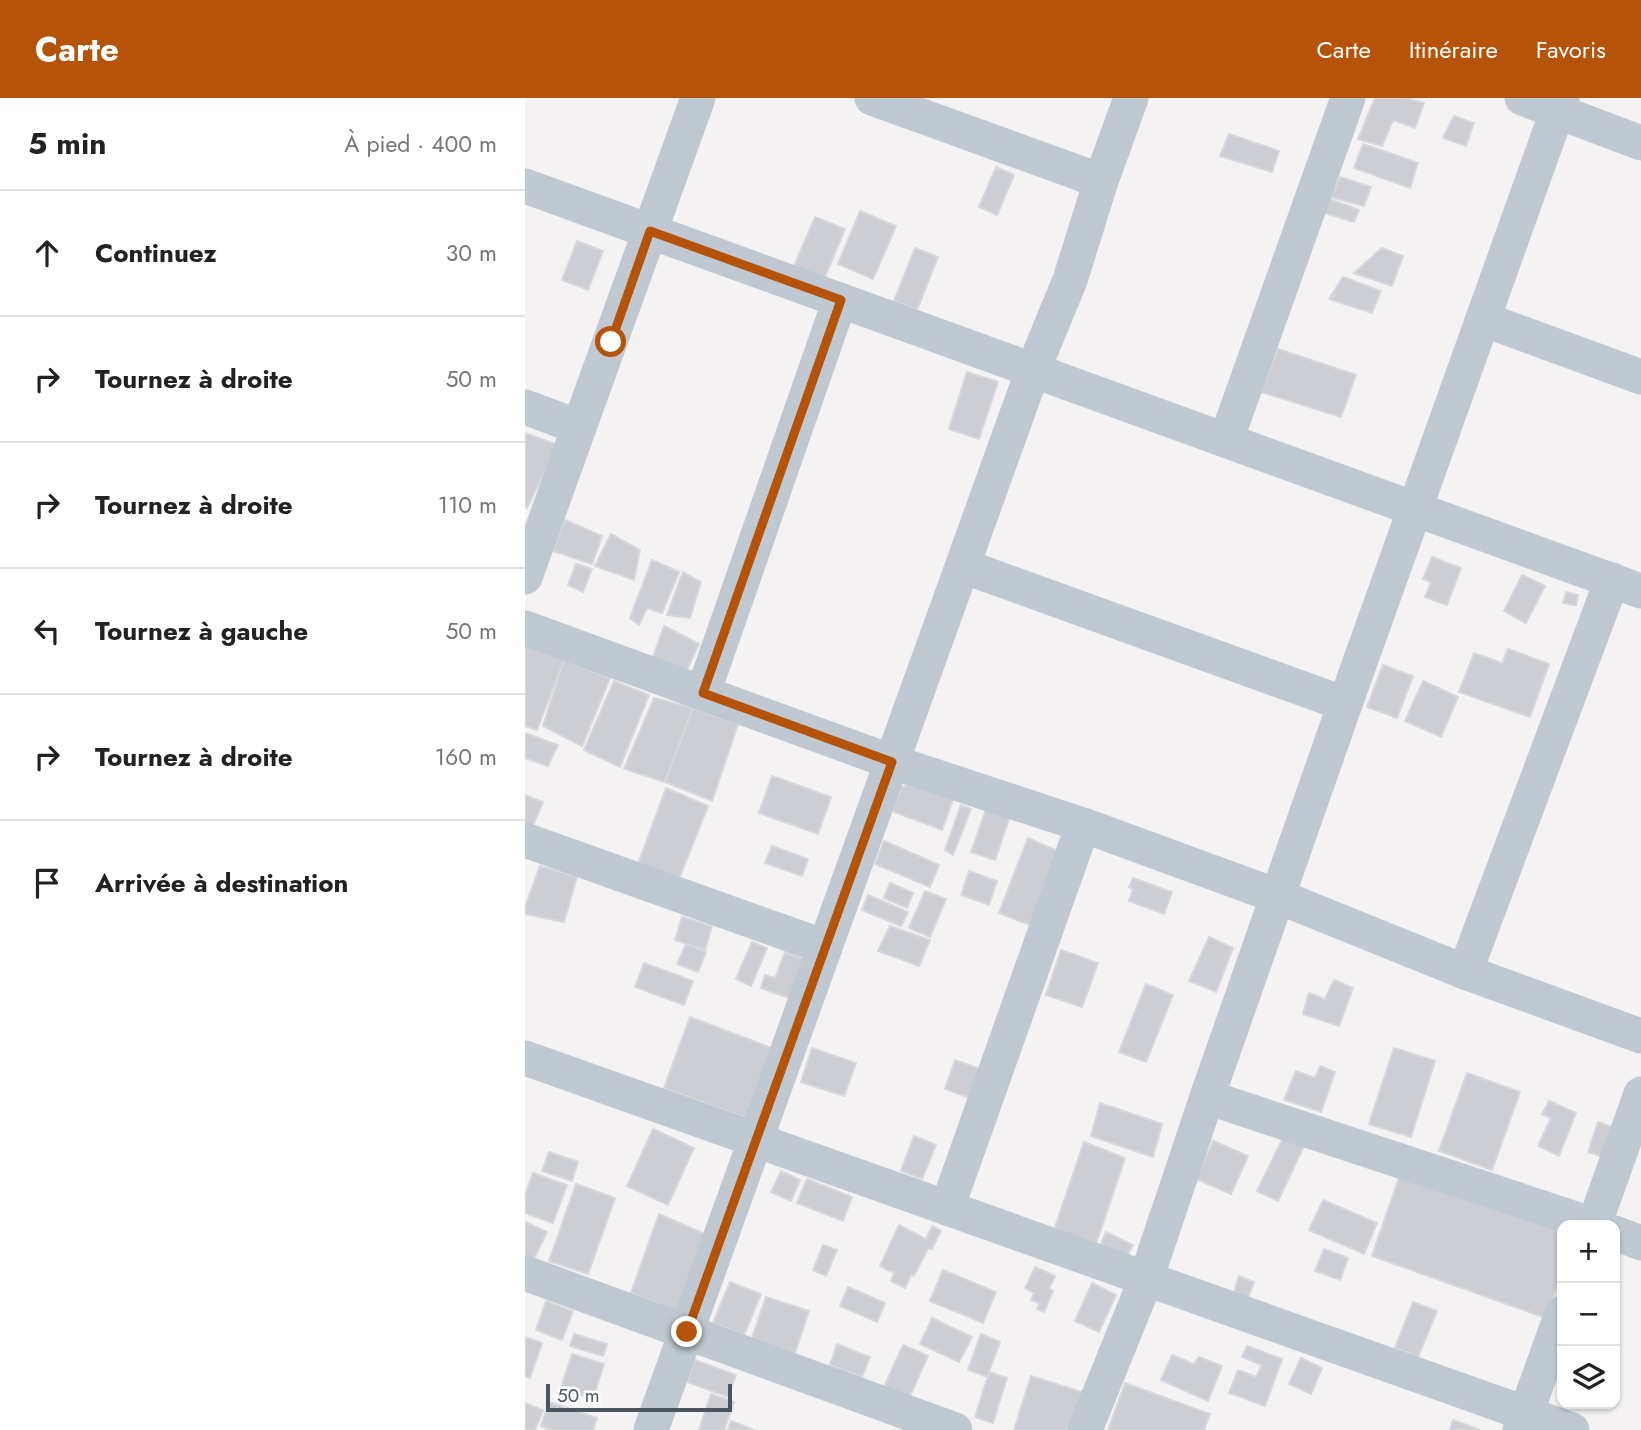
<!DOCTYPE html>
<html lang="fr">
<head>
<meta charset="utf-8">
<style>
	:root { --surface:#fff; --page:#f6f6f6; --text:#222; --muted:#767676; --line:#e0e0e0; --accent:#b45309 }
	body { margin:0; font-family:Jost,sans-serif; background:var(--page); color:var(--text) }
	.controls { position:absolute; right:21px; bottom:21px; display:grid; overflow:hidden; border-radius:14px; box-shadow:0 2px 5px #0004 }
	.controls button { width:63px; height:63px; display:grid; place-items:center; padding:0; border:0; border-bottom:2px solid var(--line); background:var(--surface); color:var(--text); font:35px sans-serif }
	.scale { position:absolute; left:21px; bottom:18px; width:186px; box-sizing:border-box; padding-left:7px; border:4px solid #4a5560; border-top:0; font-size:19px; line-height:24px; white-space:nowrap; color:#4a5560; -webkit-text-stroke:5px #fff; paint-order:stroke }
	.stop { position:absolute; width:21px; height:21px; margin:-16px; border:5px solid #b45309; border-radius:50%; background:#fff }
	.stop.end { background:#b45309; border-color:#fff; box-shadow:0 2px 7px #0008 }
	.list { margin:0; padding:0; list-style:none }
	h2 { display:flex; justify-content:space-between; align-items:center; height:91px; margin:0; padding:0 28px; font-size:30px }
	h2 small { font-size:23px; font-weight:400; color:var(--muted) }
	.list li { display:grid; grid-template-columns:46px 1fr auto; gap:21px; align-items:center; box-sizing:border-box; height:126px; padding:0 28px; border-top:2px solid var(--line) }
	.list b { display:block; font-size:26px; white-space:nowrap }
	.list em { font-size:23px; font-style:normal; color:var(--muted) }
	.icon { flex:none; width:38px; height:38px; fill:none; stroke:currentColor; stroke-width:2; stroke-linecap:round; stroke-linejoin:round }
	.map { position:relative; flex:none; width:1116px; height:1332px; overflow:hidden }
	header { display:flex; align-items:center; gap:42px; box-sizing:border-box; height:98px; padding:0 35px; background:var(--accent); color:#fff }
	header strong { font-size:33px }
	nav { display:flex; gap:38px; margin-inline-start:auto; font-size:24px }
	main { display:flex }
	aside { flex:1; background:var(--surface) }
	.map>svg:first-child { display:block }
	.building { fill:#ccced4; stroke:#d6d8dd; stroke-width:2 }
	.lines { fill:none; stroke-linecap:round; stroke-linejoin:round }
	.minor { stroke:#c0c9d1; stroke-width:35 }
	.route { stroke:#b45309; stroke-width:9 }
</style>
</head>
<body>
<header>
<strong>Carte</strong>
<nav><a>Carte</a><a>Itinéraire</a><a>Favoris</a></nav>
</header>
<main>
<aside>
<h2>5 min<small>À pied · 400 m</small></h2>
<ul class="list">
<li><svg class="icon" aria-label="ahead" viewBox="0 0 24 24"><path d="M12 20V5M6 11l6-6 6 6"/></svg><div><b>Continuez</b></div><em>30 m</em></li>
<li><svg class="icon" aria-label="right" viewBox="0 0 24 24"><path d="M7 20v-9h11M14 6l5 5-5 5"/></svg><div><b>Tournez à droite</b></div><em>50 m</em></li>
<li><svg class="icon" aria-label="right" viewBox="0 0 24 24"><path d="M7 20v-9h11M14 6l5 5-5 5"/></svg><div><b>Tournez à droite</b></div><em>110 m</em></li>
<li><svg class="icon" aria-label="left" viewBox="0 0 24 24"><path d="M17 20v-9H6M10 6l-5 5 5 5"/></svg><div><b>Tournez à gauche</b></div><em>50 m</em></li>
<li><svg class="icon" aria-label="right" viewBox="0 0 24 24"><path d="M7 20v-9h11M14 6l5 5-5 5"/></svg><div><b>Tournez à droite</b></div><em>160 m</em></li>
<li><svg class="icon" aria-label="arrive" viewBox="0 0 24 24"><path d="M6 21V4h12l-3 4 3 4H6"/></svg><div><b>Arrivée à destination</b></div></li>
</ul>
</aside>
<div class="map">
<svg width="1116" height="1332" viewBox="0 0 1116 1332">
	<rect width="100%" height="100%" fill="#f4f2f2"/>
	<g class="building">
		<polygon points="850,0 880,0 899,5 890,30 868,22 857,48 833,41"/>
		<polygon points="929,18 949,25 941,48 918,40"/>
		<polygon points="704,36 754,53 747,74 695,58"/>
		<polygon points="838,46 893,65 885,90 829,70"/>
		<polygon points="471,69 489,77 472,117 454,109"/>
		<polygon points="815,79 846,89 839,108 806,99"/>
		<polygon points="797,98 834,112 829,124 793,113"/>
		<polygon points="335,113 371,128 348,181 313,166"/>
		<polygon points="290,119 320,131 297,186 267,173"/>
		<polygon points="52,143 78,153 63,192 37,182"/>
		<polygon points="390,150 413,159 392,212 369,203"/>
		<polygon points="857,150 878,158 867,188 829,175"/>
		<polygon points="818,179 856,193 847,215 804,201 811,197 806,198"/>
		<polygon points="753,251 831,277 816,319 736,294"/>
		<polygon points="442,274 473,284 454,341 424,331"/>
		<polygon points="0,335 33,347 2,410 0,409"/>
		<polygon points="40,422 77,438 67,466 28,453"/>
		<polygon points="86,436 115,452 109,482 70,468"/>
		<polygon points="907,459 936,470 922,507 900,499 906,484 898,481"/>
		<polygon points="127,462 154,474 137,515 122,510 114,527 105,520"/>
		<polygon points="51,466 67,471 58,494 43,487"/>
		<polygon points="158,474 176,484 165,520 142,517"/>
		<polygon points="997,477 1020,488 1001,525 979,513"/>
		<polygon points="1041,494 1053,497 1051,507 1038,505"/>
		<polygon points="139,528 174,546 162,572 128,559"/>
		<polygon points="0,544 39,562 12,632 0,628"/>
		<polygon points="983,551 1024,566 1005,619 934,594 949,555 977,565"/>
		<polygon points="39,562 85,580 57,648 18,628"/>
		<polygon points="858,567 888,578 872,620 842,609"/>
		<polygon points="89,583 124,597 95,669 59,652"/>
		<polygon points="898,583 933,599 916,639 880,623"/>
		<polygon points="129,600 168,610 140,684 99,671"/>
		<polygon points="168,610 213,626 187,703 140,684"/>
		<polygon points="0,635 33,647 23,668 0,660"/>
		<polygon points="247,678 306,699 293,736 234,715"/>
		<polygon points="387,686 428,701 417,732 367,713 377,689"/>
		<polygon points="141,690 183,708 154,781 112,769"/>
		<polygon points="0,697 18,704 7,730 0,727"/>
		<polygon points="436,707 446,711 428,757 420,752"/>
		<polygon points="462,709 485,718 470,762 446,754"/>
		<polygon points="503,740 535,754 507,828 474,815"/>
		<polygon points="359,743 414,767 405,789 350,766"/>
		<polygon points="247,748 283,761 277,778 240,765"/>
		<polygon points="15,768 52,779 39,824 0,816 0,809"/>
		<polygon points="444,773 472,783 464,807 436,797"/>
		<polygon points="608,780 647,794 639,816 604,803 608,791 604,789"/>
		<polygon points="365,785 388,795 382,810 359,800"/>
		<polygon points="400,793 421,801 405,839 384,830"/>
		<polygon points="343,797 383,814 376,828 337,812"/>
		<polygon points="157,819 187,828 180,852 150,842"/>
		<polygon points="365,828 405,842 394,868 353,853"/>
		<polygon points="684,839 708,850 691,894 664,883"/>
		<polygon points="227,844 242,850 226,888 211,881"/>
		<polygon points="161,846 181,854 173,874 152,866"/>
		<polygon points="536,852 573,865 557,909 521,897"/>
		<polygon points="260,854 284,863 269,902 236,890 240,877 250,880"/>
		<polygon points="119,865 168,883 159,907 110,889"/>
		<polygon points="809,882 828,890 814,928 778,916 784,895 800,901"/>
		<polygon points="621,886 648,897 621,964 594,954"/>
		<polygon points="165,919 249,951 223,1021 139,990"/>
		<polygon points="287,950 331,965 319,998 276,984"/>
		<polygon points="869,950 910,963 886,1039 844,1026"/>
		<polygon points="430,962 455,971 445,1000 420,991"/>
		<polygon points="795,968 810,974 796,1014 759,1002 771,973 790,980"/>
		<polygon points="942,975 995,994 967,1072 914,1053"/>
		<polygon points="1024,1003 1051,1015 1034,1058 1013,1048 1026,1020 1017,1016"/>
		<polygon points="575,1005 637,1026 628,1059 566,1038"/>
		<polygon points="1073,1024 1091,1030 1081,1060 1063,1054"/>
		<polygon points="128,1031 169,1050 143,1107 102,1088"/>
		<polygon points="389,1038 411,1047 397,1081 376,1073"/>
		<polygon points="759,1038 779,1048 753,1103 732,1093"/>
		<polygon points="688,1043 723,1058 706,1096 671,1081"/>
		<polygon points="559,1044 600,1060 570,1149 528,1135"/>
		<polygon points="24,1054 53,1064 47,1083 17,1073"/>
		<polygon points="256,1073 275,1082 266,1103 246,1094"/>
		<polygon points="8,1075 42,1087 28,1125 0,1115 0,1098"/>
		<polygon points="875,1077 1037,1134 1037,1175 1021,1220 847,1158"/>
		<polygon points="282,1081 327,1099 318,1123 272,1105"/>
		<polygon points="51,1086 90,1100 63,1176 24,1163"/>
		<polygon points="798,1102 852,1125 839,1156 784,1132"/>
		<polygon points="134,1116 182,1137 154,1214 106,1195"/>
		<polygon points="0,1124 22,1134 5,1169 0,1167"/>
		<polygon points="374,1127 401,1141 407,1128 416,1133 407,1151 403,1150 389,1178 386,1177 380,1190 366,1183 369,1175 355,1168"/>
		<polygon points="581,1134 608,1147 601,1161 575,1148"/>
		<polygon points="298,1147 312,1152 301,1178 288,1172"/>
		<polygon points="799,1151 823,1160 815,1182 790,1173"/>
		<polygon points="510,1169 530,1178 524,1191 528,1193 519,1214 512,1211 515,1205 506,1202 509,1195 500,1190"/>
		<polygon points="418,1172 471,1194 458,1225 405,1203"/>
		<polygon points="714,1178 729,1184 722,1203 708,1197"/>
		<polygon points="205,1184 236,1196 219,1237 188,1225"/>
		<polygon points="567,1185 591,1197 574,1234 550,1223"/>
		<polygon points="323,1189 360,1205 352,1224 315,1208"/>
		<polygon points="241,1199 284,1213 269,1258 226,1243"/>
		<polygon points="21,1203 48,1213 37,1242 11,1232"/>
		<polygon points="888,1204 912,1213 893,1259 870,1250"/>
		<polygon points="407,1220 447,1239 434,1264 395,1246"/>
		<polygon points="49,1236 82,1246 78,1258 45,1248"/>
		<polygon points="456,1236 475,1244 462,1279 443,1272"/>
		<polygon points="0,1239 17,1245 5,1280 0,1278"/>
		<polygon points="312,1246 345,1259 337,1279 305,1267"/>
		<polygon points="378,1247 403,1258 384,1300 359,1289"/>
		<polygon points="722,1248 757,1261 740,1308 704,1295 713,1272 731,1279 737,1267 717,1259"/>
		<polygon points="47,1256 79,1266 68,1301 36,1290"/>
		<polygon points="647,1257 669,1266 674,1259 697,1268 683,1303 636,1282"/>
		<polygon points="776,1260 797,1270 786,1296 764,1286"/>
		<polygon points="170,1262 211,1277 203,1299 162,1284"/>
		<polygon points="464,1274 482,1280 468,1325 450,1319"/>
		<polygon points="506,1278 566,1297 555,1332 489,1332"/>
		<polygon points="600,1285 685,1316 679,1332 583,1332"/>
		<polygon points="186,1296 209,1304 199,1332 174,1332"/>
		<polygon points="24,1304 72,1320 68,1332 26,1332 16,1328"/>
		<polygon points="0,1305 18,1312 10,1332 0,1332"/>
		<polygon points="928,1322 955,1332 925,1332"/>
		<polygon points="206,1323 229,1332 203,1332"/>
	</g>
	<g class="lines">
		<g class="minor">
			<polyline points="347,0 576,83"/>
			<polyline points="997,0 1116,45"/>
			<polyline points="0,88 1116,493"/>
			<polyline points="958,221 1116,279"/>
			<polyline points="0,309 54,329"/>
			<polyline points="701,342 823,0"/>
			<polyline points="438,468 820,606"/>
			<polyline points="0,479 173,0"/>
			<polyline points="0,530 367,664 558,727 752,798 940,874 1116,938"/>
			<polyline points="178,595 315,202"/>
			<polyline points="0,742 300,849"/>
			<polyline points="940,874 1087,482"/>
			<polyline points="0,960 1047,1332"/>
			<polyline points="682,999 1069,1127"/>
			<polyline points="422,1110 558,727"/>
			<polyline points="1069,1127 1116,996"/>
			<polyline points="1090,1135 1116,1145"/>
			<polyline points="0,1175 430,1332"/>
			<polyline points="126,1332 508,272 545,182 576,83 606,0"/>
			<polyline points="560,1332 621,1181 682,999 820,606 1037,0"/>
			<polyline points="995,1332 1037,1215"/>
		</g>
	</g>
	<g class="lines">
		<polyline class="route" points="86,244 125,133 316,202 178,595 367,664 162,1234"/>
	</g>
</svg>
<div class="controls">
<button>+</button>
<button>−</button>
<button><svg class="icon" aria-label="layers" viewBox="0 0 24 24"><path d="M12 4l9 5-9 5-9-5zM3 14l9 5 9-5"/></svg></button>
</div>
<div class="scale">50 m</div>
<div class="stop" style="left:86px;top:244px"></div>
<div class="stop end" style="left:162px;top:1234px"></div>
</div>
</main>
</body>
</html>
